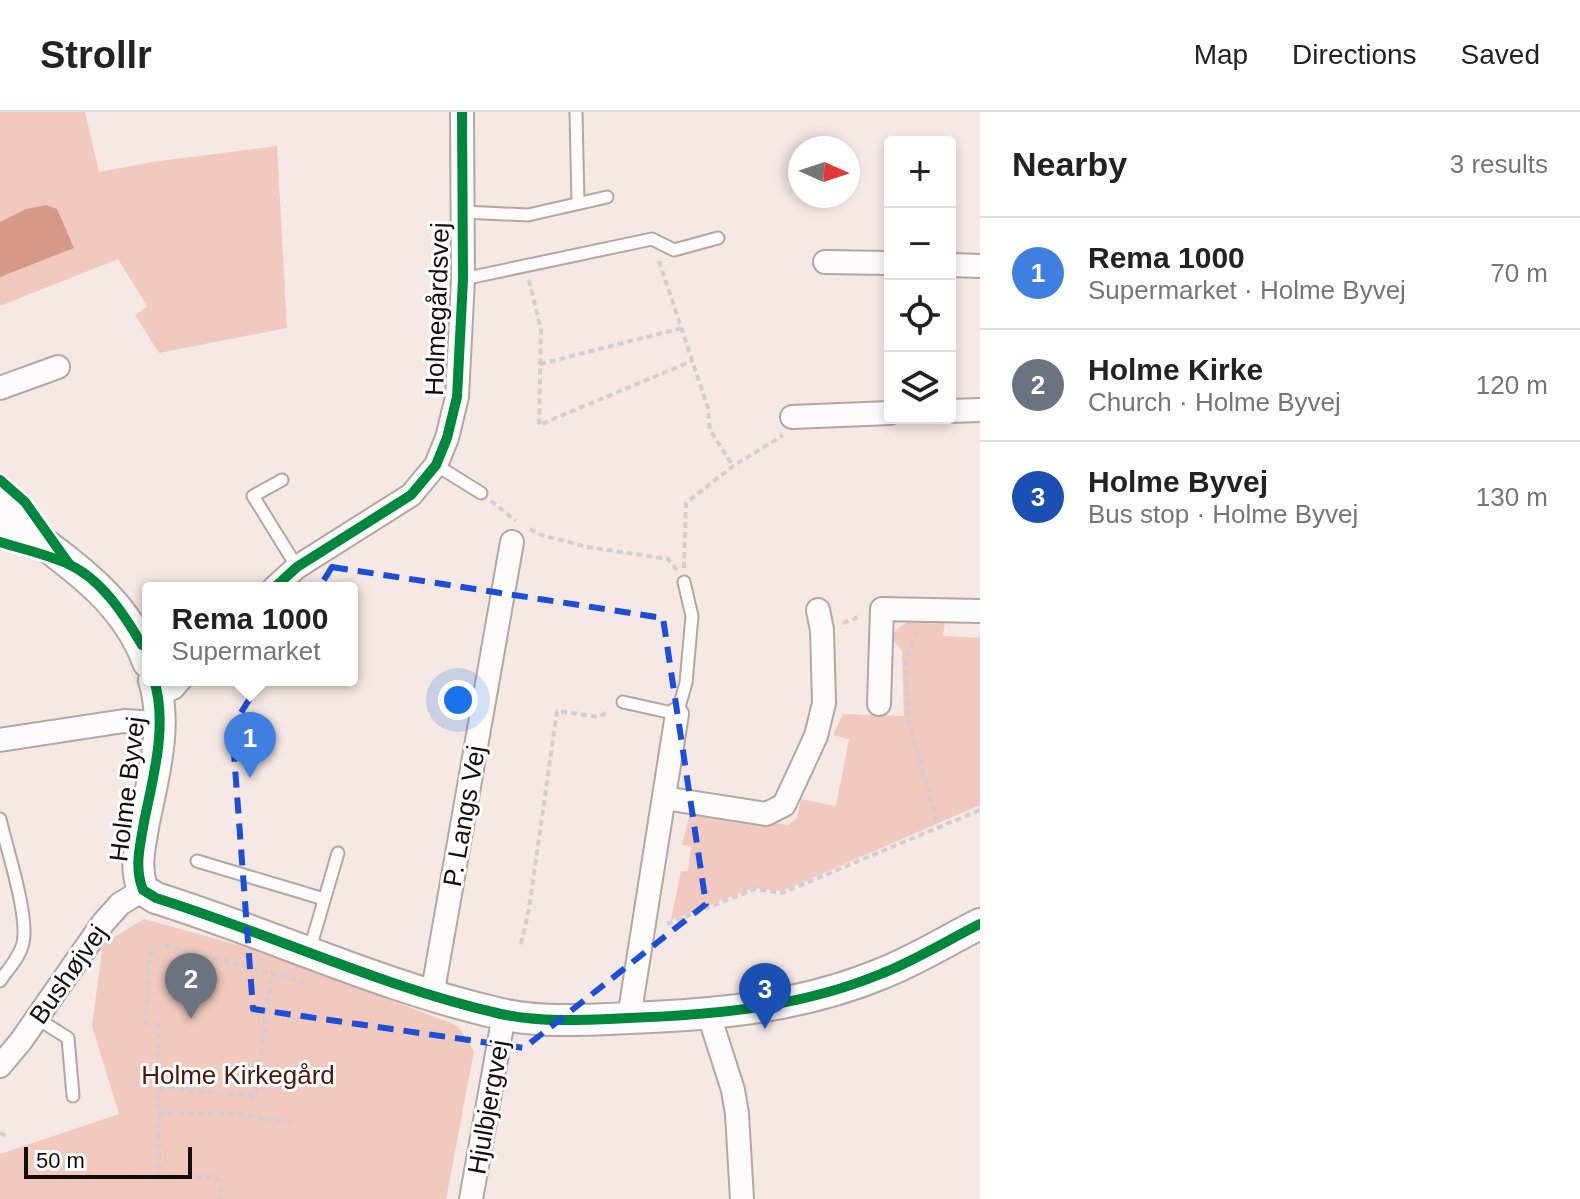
<!DOCTYPE html>
<html lang="en">
<head>
<meta charset="utf-8">
<style>
	:root { --surface:#fff; --page:#f6f6f6; --text:#222; --muted:#767676; --line:#e0e0e0; --accent:#645a56 }
	body { margin:0; font-family:Arial,sans-serif; background:var(--page); color:var(--text) }
	.controls { position:absolute; right:24px; top:24px; display:grid; overflow:hidden; border-radius:8px; box-shadow:0 4px 12px #0003 }
	.controls button { width:72px; height:72px; display:grid; place-items:center; padding:0; border:0; border-bottom:2px solid var(--line); background:var(--surface); color:var(--text); font:40px sans-serif }
	.compass { position:absolute; left:788px; top:24px; width:72px; height:72px; border-radius:50%; background:var(--surface); box-shadow:0 4px 12px #0003; rotate:93deg }
	.scale { position:absolute; left:24px; bottom:20px; width:168px; box-sizing:border-box; padding-left:8px; border:4px solid #150d0a; border-top:0; font-size:22px; line-height:28px; white-space:nowrap; color:#150d0a; -webkit-text-stroke:6px #fff; paint-order:stroke }
	.you { position:absolute; left:458px; top:588px; width:28px; height:28px; margin:-20px; border:6px solid #fff; border-radius:50%; background:#1a73e8; box-shadow:0 0 0 12px #1a73e833 }
	.badge { display:grid; place-items:center; width:52px; height:52px; border-radius:50%; background:var(--accent); color:#fff; font-size:26px; font-weight:700 }
	.pin { position:absolute; translate:-50% -66px; filter:drop-shadow(0 2px 4px #0008) }
	.pin::after { content:''; position:absolute; top:42px; width:28px; height:24px; background:inherit; clip-path:polygon(0 0,100% 0,50% 100%) }
	.popup { position:absolute; left:142px; top:470px; width:216px; height:104px; box-sizing:border-box; display:grid; place-content:center; border-radius:8px; background:var(--surface); filter:drop-shadow(0 2px 6px #0005); font-size:26px; white-space:nowrap; color:var(--muted) }
	.popup b { font-size:30px; color:var(--text) }
	.popup::after { content:''; position:absolute; left:50%; top:100%; margin-left:-16px; border:16px solid transparent; border-top-color:var(--surface) }
	.list { margin:0; padding:0; list-style:none }
	h2 { display:flex; justify-content:space-between; align-items:center; height:104px; margin:0; padding:0 32px; font-size:34px }
	h2 small { font-size:26px; font-weight:400; color:var(--muted) }
	.list li { display:grid; grid-template-columns:52px 1fr auto; gap:24px; align-items:center; box-sizing:border-box; height:112px; padding:0 32px; border-top:2px solid var(--line) }
	.list b { display:block; font-size:30px; white-space:nowrap }
	.list p { margin:0; font-size:26px; white-space:nowrap; color:var(--muted) }
	.list em { font-size:26px; font-style:normal; color:var(--muted) }
	.icon { flex:none; width:44px; height:44px; fill:none; stroke:currentColor; stroke-width:2; stroke-linecap:round; stroke-linejoin:round }
	.map { position:relative; flex:none; width:980px; height:1087px; overflow:hidden }
	header { display:flex; align-items:center; gap:48px; box-sizing:border-box; height:112px; padding:0 40px; background:var(--surface); border-bottom:2px solid var(--line) }
	header strong { font-size:38px }
	nav { display:flex; gap:44px; margin-inline-start:auto; font-size:28px }
	main { display:flex }
	aside { flex:1; background:var(--surface) }
	.map>svg:first-child { display:block }
	.green { fill:#f1c9be }
	.water { fill:#d49989 }
	.lines { fill:none; stroke-linecap:round; stroke-linejoin:round }
	.lane-casing { stroke:#b2a7a4; stroke-width:15 }
	.street-casing { stroke:#b2a7a4; stroke-width:26 }
	.secondary-casing { stroke:#b2a7a4; stroke-width:34 }
	.path { stroke:#d4cfce; stroke-width:4; stroke-dasharray:6 4; stroke-linecap:butt }
	.lane { stroke:#fefcfb; stroke-width:11 }
	.street { stroke:#fefcfb; stroke-width:22 }
	.secondary { stroke:#fefcfb; stroke-width:30 }
	.cycleway-casing { stroke:#fff; stroke-width:15 }
	.cycleway { stroke:#00873e; stroke-width:10 }
	.marked { fill:none; stroke:#1d4ed8; stroke-width:6; stroke-dasharray:16 10; stroke-linejoin:round }
	.labels { text-anchor:middle; dominant-baseline:central; stroke-width:6; stroke-linejoin:round; paint-order:stroke }
	.street-label { font-size:26px; fill:#150d0a; stroke:#fff }
	.park-label { font-size:26px; fill:#4c190c; stroke:#fff }
</style>
</head>
<body>
<header>
<strong>Strollr</strong>
<nav><a>Map</a><a>Directions</a><a>Saved</a></nav>
</header>
<main>
<div class="map">
<svg width="980" height="1087" viewBox="0 0 980 1087">
	<rect width="100%" height="100%" fill="#f6e8e4"/>
	<g class="green">
		<polygon points="0,0 85,0 99,60 152,50 277,34 287,216 159,241 135,203 147,194 118,147 0,194"/>
		<path d="M945 507 943 524 980 526V693L782 779 753 776 671 808 681 759H688L691 734 682 733 691 698 788 713 797 706 801 687 836 694 849 627 833 623 843 602 904 604 902 539 891 526C901 505 924 508 945 507Z"/>
		<polygon points="144,807 278,844 458,914 474,939 446,1087 0,1087 0,1042 119,1002 92,914 103,832"/>
	</g>
	<polygon class="water" points="46,93 57,97 74,136 0,165 0,110 26,97"/>
	<g class="lines">
		<defs>
			<g id="lane">
				<polyline points="576,0 578,91"/>
				<polyline points="463,100 528,103 607,85"/>
				<polyline points="463,167 652,127 674,138 718,126"/>
				<polyline points="436,353 481,381"/>
				<polyline points="282,368 253,384 297,455"/>
				<polyline points="0,376 32,409"/>
				<polyline points="0,421 24,432"/>
				<polyline points="623,590 677,602 686,571 692,504 684,470"/>
				<path d="M0 707C7 738 29 803 23 831 20 845 8 857 0 869"/>
				<polyline points="197,749 324,787"/>
				<polyline points="309,840 338,741"/>
				<polyline points="36,906 68,926 73,984"/>
			</g>
			<g id="street">
				<polyline points="825,150 890,151"/>
				<polyline points="950,153 980,154"/>
				<polyline points="0,276 58,255"/>
				<polyline points="950,299 980,298"/>
				<polyline points="792,305 890,301"/>
				<polyline points="274,476 297,455 411,383 436,353 447,326 457,285 463,167 462,0"/>
				<polyline points="158,582 173,576 180,568"/>
				<polyline points="879,592 882,497 980,499"/>
				<polyline points="0,628 124,609 159,611"/>
				<polyline points="664,686 766,702 784,693 816,624 824,591 822,518 818,498"/>
				<polyline points="432,884 512,430"/>
				<polyline points="708,900 733,978 737,1002 742,1087"/>
				<polyline points="629,906 677,602"/>
				<polyline points="0,954 21,929 103,811 120,792 143,778"/>
				<polyline points="471,1087 504,903"/>
			</g>
			<g id="secondary">
				<path d="M0 399C56 443 122 479 148 550"/>
				<path d="M154 568C168 613 153 666 144 710 140 734 134 755 143 778L156 786C271 822 382 875 501 902 542 911 586 908 628 906 715 903 802 895 883 861 916 848 948 828 980 812"/>
			</g>
		</defs>
		<use href="#lane" class="lane-casing"/>
		<use href="#street" class="street-casing"/>
		<use href="#secondary" class="secondary-casing"/>
		<g class="path">
			<polyline points="659,149 708,296 710,318 733,354"/>
			<polyline points="529,168 541,218 539,313 692,249"/>
			<polyline points="540,252 682,216"/>
			<polyline points="491,389 516,409"/>
			<polyline points="530,417 541,423 588,435 668,447 677,458"/>
			<polyline points="684,456 686,391 733,354 783,323"/>
			<polyline points="843,511 861,504"/>
			<polyline points="917,520 906,547 908,608 939,715"/>
			<polyline points="667,812 755,777 782,781 980,698"/>
			<polyline points="521,832 529,797 557,599 599,605 609,599"/>
			<polyline points="158,911 159,1064"/>
			<polyline points="146,913 149,843 155,835 168,834 305,870"/>
			<polyline points="158,976 255,984 272,861"/>
			<polyline points="158,1002 237,1002 290,1011"/>
			<polyline points="0,1021 8,1024"/>
			<polyline points="76,1064 215,1065 221,1071 221,1087"/>
		</g>
		<use href="#lane" class="lane"/>
		<use href="#street" class="street"/>
		<use href="#secondary" class="secondary"/>
		<defs>
			<g id="cycleway">
				<polyline points="0,368 25,390 69,452"/>
				<path d="M0 430C22 437 45 442 66 451 101 466 124 502 142 533"/>
				<polyline points="274,476 297,455 411,383 436,353 447,326 457,285 463,167 462,0"/>
				<path d="M154 568C168 613 153 666 144 710 140 734 134 755 143 778L156 786C271 822 382 875 501 902 542 911 586 908 628 906 715 903 802 895 883 861 916 848 948 828 980 812"/>
			</g>
		</defs>
		<use href="#cycleway" class="cycleway-casing"/>
		<use href="#cycleway" class="cycleway"/>
	</g>
	<path class="marked" d="M332 455 663 506 706 792 524 936 253 897 232 615Z"/>
	<g class="labels">
		<g class="street-label">
			<text transform="translate(437 197) rotate(-88)">Holmegårdsvej</text>
			<text transform="translate(127 677) rotate(-83)">Holme Byvej</text>
			<text transform="translate(464 704) rotate(-80)">P. Langs Vej</text>
			<text transform="translate(68 862) rotate(-55)">Bushøjvej</text>
			<text transform="translate(488 995) rotate(-80)">Hjulbjergvej</text>
		</g>
		<g class="park-label">
			<text x="238" y="963">Holme Kirkegård</text>
		</g>
	</g>
</svg>
<div class="controls">
<button>+</button>
<button>−</button>
<button><svg class="icon" aria-label="locate" viewBox="0 0 24 24"><circle cx="12" cy="12" r="6"/><path d="M12 2v4M12 18v4M2 12h4M18 12h4"/></svg></button>
<button><svg class="icon" aria-label="layers" viewBox="0 0 24 24"><path d="M12 4l9 5-9 5-9-5zM3 14l9 5 9-5"/></svg></button>
</div>
<svg class="compass" viewBox="-18 -18 36 36"><path d="M0-13l5 13h-10z" fill="#e53935"/><path d="M0 13l5-13h-10z" fill="#767676"/></svg>
<div class="scale">50 m</div>
<div class="you"></div>
<div class="pin badge" style="left:250px;top:666px;background:#3f7fe0">1</div>
<div class="popup"><b>Rema 1000</b>Supermarket</div>
<div class="pin badge" style="left:191px;top:907px;background:#6b7280">2</div>
<div class="pin badge" style="left:765px;top:917px;background:#1a4fb4">3</div>
</div>
<aside>
<h2>Nearby<small>3 results</small></h2>
<ul class="list">
<li><span class="badge" style="background:#3f7fe0">1</span><div><b>Rema 1000</b><p>Supermarket · Holme Byvej</p></div><em>70 m</em></li>
<li><span class="badge" style="background:#6b7280">2</span><div><b>Holme Kirke</b><p>Church · Holme Byvej</p></div><em>120 m</em></li>
<li><span class="badge" style="background:#1a4fb4">3</span><div><b>Holme Byvej</b><p>Bus stop · Holme Byvej</p></div><em>130 m</em></li>
</ul>
</aside>
</main>
</body>
</html>
